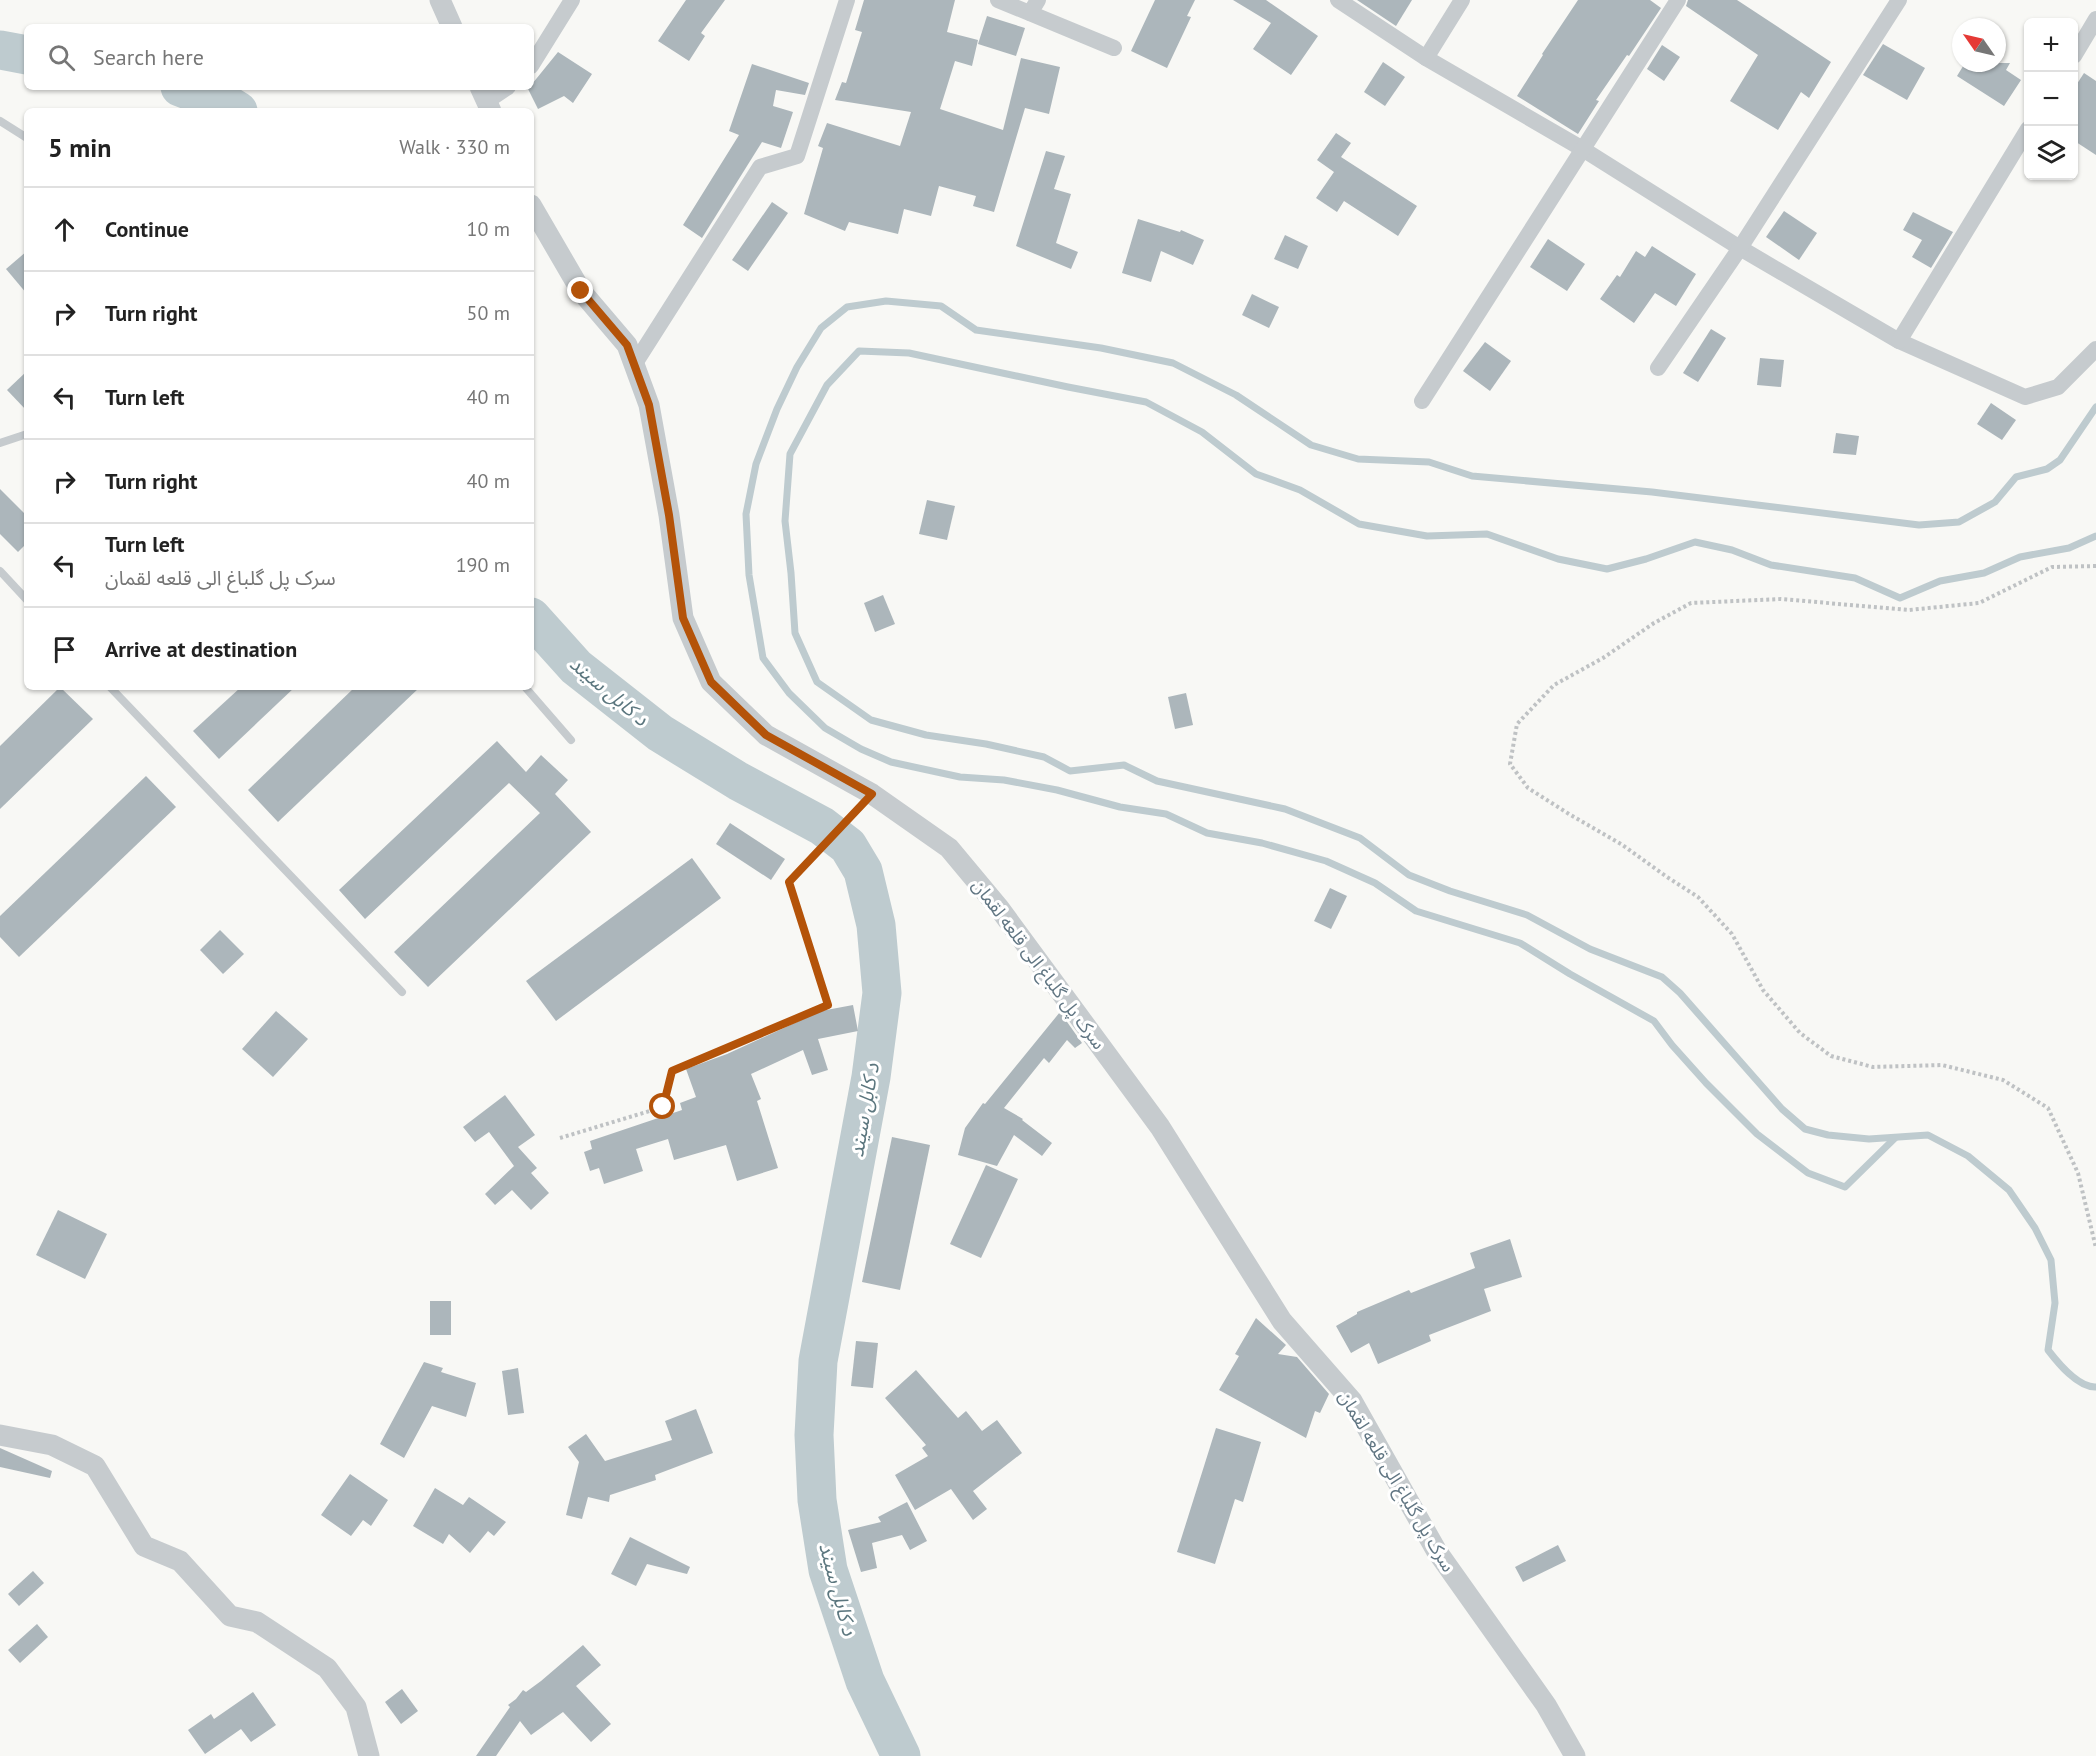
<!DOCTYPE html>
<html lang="en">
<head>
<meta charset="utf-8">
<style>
	:root { --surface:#fff; --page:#f2f2f2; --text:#222; --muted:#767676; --line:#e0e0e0 }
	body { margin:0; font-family:"PT Sans","Noto Sans Arabic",sans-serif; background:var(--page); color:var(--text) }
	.controls { position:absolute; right:18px; top:18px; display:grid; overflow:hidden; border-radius:9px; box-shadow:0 2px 4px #0004 }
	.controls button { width:54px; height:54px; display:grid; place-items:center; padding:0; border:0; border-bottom:2px solid var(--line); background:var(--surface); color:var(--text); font:30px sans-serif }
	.compass { position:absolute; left:1952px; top:18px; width:54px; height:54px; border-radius:50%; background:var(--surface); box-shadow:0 2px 4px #0004; rotate:304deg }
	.stop { position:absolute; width:18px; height:18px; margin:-14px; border:4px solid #b45309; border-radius:50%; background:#fff }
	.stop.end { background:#b45309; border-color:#fff; box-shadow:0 2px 6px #0008 }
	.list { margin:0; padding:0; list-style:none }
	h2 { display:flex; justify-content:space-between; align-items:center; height:78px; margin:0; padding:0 24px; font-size:26px }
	h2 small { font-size:20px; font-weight:400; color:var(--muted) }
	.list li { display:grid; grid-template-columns:39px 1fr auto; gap:18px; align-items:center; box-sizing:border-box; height:84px; padding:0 24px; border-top:2px solid var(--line) }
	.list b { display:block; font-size:22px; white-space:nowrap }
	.list p { margin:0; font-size:20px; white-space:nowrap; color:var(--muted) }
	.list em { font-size:20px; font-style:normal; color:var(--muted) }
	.icon { flex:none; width:33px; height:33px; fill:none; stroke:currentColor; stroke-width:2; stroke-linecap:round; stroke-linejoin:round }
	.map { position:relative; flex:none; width:2096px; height:1756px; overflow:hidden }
	.search { position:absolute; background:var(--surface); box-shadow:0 2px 4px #0004; left:24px; top:24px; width:510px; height:66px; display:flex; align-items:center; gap:15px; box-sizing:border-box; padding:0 21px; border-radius:9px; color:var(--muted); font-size:22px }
	.panel { position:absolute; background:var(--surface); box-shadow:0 2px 4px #0004; left:24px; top:108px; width:510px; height:582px; border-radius:9px }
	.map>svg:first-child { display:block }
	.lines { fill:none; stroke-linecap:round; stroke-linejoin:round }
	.stream { stroke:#becbcf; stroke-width:7 }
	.river { stroke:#becbcf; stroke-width:39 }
	.building { fill:#acb6bb }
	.path { stroke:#bfc2c4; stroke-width:4; stroke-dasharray:3 3; stroke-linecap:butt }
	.service { stroke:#c6cbce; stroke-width:8 }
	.minor { stroke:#c6cbce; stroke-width:16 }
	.tertiary { stroke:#c6cbce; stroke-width:21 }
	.route { stroke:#b45309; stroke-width:8 }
	.labels { text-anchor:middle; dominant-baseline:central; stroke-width:6; stroke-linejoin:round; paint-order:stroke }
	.street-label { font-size:18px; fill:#617683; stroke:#fff }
	.water-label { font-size:20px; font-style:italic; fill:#5b767e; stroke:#fff }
</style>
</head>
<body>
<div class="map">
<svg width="2096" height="1756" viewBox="0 0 2096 1756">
	<rect width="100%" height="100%" fill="#f8f8f5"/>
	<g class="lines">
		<g class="stream">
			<path d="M2096 536 2069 548 2020 557 1984 573 1940 581 1900 598 1855 578 1771 565 1732 550 1695 542 1646 559 1607 569 1558 559 1487 534 1427 536 1359 524 1300 490 1256 474 1202 432 1146 402 1068 387 909 353 859 351 827 385 790 454 785 521 791 573 795 633 817 682 871 720 926 735 986 744 1044 757 1070 771 1124 765 1157 781 1285 809 1360 838 1409 875 1450 891 1527 915 1590 949 1662 977 1680 993 1782 1109 1805 1129 1828 1135 1869 1139 1928 1135 1968 1156 2009 1190 2035 1228 2051 1260 2055 1303 2048 1350C2058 1363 2078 1388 2096 1387"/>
			<polyline points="1895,1138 1845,1187 1808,1173 1757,1134 1706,1083 1672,1045 1654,1021 1570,974 1520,943 1416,911 1375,883 1326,861 1262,843 1207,833 1166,814 1120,807 1057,790 1004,780 960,777 891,762 861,749 825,728 789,693 763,658 749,575 746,514 756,464 777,409 797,367 821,328 847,307 886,301 941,306 976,330 1101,348 1173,363 1236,395 1311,445 1358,459 1429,462 1472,476 1652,492 1919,525 1959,522 1995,502 2016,477 2047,469 2060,460 2096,407"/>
		</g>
		<g class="river">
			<polyline points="0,50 27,55"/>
			<polyline points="180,87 230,106 238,111"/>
			<polyline points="531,617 576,667 660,733 738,781 822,826 848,846 863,871 876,925 882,993 871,1077 818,1361 814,1435 817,1500 828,1570 865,1681 901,1756"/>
		</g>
	</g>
	<g class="building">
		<polygon points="686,0 725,0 701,33 705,36 689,61 658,41"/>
		<polygon points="864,0 955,0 947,32 978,40 972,66 955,61 940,109 1003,130 1021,58 1060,67 1049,114 1025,108 994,212 973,206 976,196 939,186 931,216 904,209 898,234 849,222 845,231 804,214 823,148 818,146 827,123 900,146 911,112 835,100 842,82 846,83 862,32 855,30"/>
		<polygon points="1155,0 1195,0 1187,16 1191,17 1167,68 1131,51"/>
		<polygon points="1233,0 1266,0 1318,36 1291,75 1253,49 1271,23"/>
		<polygon points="1357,0 1412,0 1396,26"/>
		<polygon points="1578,0 1650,0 1661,8 1629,56 1627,55 1596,100 1599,101 1578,134 1517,96 1543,55 1542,54"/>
		<polygon points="1688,0 1737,0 1831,62 1809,98 1801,92 1778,130 1730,101 1758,55 1686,6"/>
		<polygon points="987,16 1025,28 1016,56 978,44"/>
		<polygon points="1883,44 1925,68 1907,100 1863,75"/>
		<polygon points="1662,45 1680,57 1664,81 1647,69"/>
		<polygon points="558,52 592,74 573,103 564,96 538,109 528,89"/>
		<polygon points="1383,62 1405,77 1385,106 1364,92"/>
		<polygon points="1965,63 2010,63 2006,70 2021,80 2004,106 1957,76"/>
		<polygon points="752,64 809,83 805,95 776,90 773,106 793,112 781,148 762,142 702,238 683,225 739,135 729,131"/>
		<polygon points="2084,73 2096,81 2096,155 2073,140 2073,90"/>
		<polygon points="1336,133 1351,143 1341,157 1417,206 1398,236 1344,201 1337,212 1316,198 1334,172 1317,160"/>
		<polygon points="1046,151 1065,156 1054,189 1071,194 1056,243 1078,252 1071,269 1016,246"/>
		<polygon points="772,202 788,213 748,271 732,260"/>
		<polygon points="1784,211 1817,233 1799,260 1766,237"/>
		<polygon points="1913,212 1953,232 1931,268 1912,257 1922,240 1903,230"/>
		<polygon points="1138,219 1180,232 1181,230 1204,240 1193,265 1161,251 1151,282 1122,273"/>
		<polygon points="1285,235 1308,246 1298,269 1274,259"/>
		<polygon points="1548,239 1585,264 1567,291 1530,267"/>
		<polygon points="1652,246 1696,274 1676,306 1655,293 1634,323 1600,299 1617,275 1620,277 1636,251 1645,257"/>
		<polygon points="27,251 27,294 6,269"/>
		<polygon points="1252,294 1279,307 1269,328 1242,315"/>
		<polygon points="1711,329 1726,338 1698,382 1683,373"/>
		<polygon points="1485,342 1511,361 1490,391 1463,371"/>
		<polygon points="1760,358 1784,360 1781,387 1757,385"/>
		<polygon points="27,371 27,411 7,390"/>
		<polygon points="1991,403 2016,420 2002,440 1977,424"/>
		<polygon points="1836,433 1859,436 1856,455 1833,453"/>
		<polygon points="0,489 27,516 27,543 18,552 0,534"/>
		<polygon points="927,500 955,506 947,540 919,534"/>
		<polygon points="883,595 895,624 875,632 864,603"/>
		<polygon points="60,687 93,719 0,809 0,746"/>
		<polygon points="241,687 295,687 219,759 193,731"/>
		<polygon points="355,687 420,687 278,822 248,790"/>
		<polygon points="1186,693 1193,725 1175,729 1168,697"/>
		<polygon points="497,741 526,772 541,755 568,780 555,794 591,832 428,987 394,952 540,813 509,783 365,919 339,890"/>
		<polygon points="146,776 176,807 19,957 0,937 0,916"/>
		<polygon points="730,823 785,859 771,880 716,844"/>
		<polygon points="692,858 721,898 556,1021 526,981"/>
		<polygon points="1330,888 1347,896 1331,929 1314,921"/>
		<polygon points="220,930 244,954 223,974 200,950"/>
		<polygon points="853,1005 858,1031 818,1039 828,1070 812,1075 803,1050 751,1074 761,1099 757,1101 778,1168 737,1181 726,1145 674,1160 668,1139 636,1149 643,1171 604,1184 599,1168 590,1171 584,1152 592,1149 590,1141 682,1110 680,1103 696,1097 686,1069 727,1054 821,1011"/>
		<polygon points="276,1011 308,1039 273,1077 242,1049"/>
		<polygon points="1060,1012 1082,1043 1075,1048 1067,1040 1049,1063 1044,1058 1004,1108 1023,1119 1022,1120 1052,1143 1042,1156 1014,1135 997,1166 958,1155 965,1128 983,1103 985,1104"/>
		<polygon points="505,1095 535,1135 518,1147 537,1168 531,1173 549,1193 531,1210 512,1190 495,1205 485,1194 514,1166 489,1132 475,1142 463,1127"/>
		<polygon points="892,1137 930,1145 900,1290 862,1282"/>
		<polygon points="986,1165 1018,1179 981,1258 950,1244"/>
		<polygon points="58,1210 107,1234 85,1279 36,1255"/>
		<polygon points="1510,1239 1522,1277 1484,1289 1491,1311 1429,1335 1431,1341 1378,1364 1369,1343 1351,1353 1336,1326 1357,1314 1357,1312 1409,1290 1411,1293 1475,1268 1470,1253"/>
		<rect x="430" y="1301" width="21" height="34"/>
		<polygon points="1256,1318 1286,1345 1278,1354 1297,1357 1329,1394 1320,1413 1315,1411 1306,1438 1219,1390 1239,1356 1235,1354"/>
		<polygon points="856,1341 878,1343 873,1388 851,1386"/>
		<polygon points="424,1362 443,1368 441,1372 476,1383 466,1417 432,1406 404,1458 380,1444"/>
		<polygon points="518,1368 524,1413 508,1415 502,1371"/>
		<polygon points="916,1370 958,1418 966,1411 982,1431 997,1420 1022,1453 973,1491 987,1509 973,1520 951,1489 915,1510 895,1475 928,1456 922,1448 926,1445 885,1398"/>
		<polygon points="696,1409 713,1453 655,1475 656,1480 610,1495 609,1502 588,1497 582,1519 566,1515 579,1462 568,1447 586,1434 605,1461 672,1440 665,1421"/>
		<polygon points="1216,1428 1261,1442 1243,1502 1235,1499 1215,1564 1177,1552"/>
		<polygon points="0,1448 52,1471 50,1478 0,1467"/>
		<polygon points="350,1474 388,1500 371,1526 363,1520 351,1536 321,1515"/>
		<polygon points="435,1488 463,1505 469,1497 506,1522 494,1536 488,1531 470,1553 449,1534 443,1544 413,1526"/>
		<polygon points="907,1502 927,1541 910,1550 902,1535 872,1543 877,1568 861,1572 848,1530 881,1522 878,1517"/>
		<polygon points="630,1537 690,1567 687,1574 647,1564 636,1586 611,1574"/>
		<polygon points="1558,1545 1566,1561 1523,1582 1515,1567"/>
		<polygon points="33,1571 44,1583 19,1606 8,1594"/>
		<polygon points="37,1624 48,1637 20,1663 8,1650"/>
		<polygon points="583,1645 601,1665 576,1686 611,1724 591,1742 563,1712 531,1735 520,1721 496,1756 476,1756 510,1707 508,1705 516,1699 523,1690 526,1692 541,1681"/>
		<polygon points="402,1689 418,1711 401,1724 385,1702"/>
		<polygon points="253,1692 276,1725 251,1742 241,1729 205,1754 188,1730 211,1714 214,1719"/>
	</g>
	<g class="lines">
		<g class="path">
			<polyline points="2096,566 2052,567 1979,603 1909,610 1781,599 1691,603 1654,623 1603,658 1554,685 1517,724 1510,764 1528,788 1569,814 1621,844 1667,877 1698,897 1732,934 1763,990 1800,1033 1831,1056 1873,1067 1942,1065 2003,1080 2048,1108 2078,1173 2096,1248"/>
			<polyline points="560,1138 663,1107 672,1071 828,1005 789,882 857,810"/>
		</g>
		<g class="service">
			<polyline points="0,121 27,138"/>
			<polyline points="0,443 27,434"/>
			<polyline points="0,571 27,600"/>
			<polyline points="110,687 402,992"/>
			<polyline points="525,687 571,740"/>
		</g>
		<g class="minor">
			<polyline points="998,0 1114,48"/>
			<polyline points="1338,0 1426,58 1581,148 1740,248 1899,341 2025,397 2058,387 2096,349"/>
			<polyline points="1030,13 1038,0"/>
			<polyline points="2074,56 2096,19"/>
			<polyline points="1426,58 1462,0"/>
			<polyline points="531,66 572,0"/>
			<polyline points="487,101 508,87"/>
			<polyline points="1899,341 2028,129"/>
			<polyline points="634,365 760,167 797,156 847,0"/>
			<polyline points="1658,368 1740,248 1899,0"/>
			<polyline points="1422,401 1678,0"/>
		</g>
		<g class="tertiary">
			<polyline points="440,0 452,27"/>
			<polyline points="480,87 491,111"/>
			<polyline points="531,205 581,291 627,345 649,405 669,515 683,618 711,682 766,735 872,794 949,848 999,908 1160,1127 1282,1321 1352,1401 1436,1550 1546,1705 1575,1756"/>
			<polyline points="0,1435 52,1445 95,1466 144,1546 180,1561 230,1616 257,1622 327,1668 356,1707 369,1756"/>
		</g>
	</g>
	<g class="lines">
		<polyline class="route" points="581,291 627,345 649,405 669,515 683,618 711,682 766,735 872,794 789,882 828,1005 672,1071 663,1107"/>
	</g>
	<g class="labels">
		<g class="street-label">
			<text transform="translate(1039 964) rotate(53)">سرک پل گلباغ الی قلعه لقمان</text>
			<text transform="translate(1397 1481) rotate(59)">سرک پل گلباغ الی قلعه لقمان</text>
		</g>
		<g class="water-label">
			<text transform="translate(609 691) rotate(40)">د کابل سيند</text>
			<text transform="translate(864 1110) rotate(-80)">د کابل سيند</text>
			<text transform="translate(838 1589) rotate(75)">د کابل سيند</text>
		</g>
	</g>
</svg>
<div class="controls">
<button>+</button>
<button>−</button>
<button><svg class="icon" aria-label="layers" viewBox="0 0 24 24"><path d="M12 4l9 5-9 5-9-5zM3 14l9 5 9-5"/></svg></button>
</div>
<svg class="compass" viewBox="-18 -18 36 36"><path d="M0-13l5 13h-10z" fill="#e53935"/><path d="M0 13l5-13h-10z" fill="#767676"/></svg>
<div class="stop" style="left:663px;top:1107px"></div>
<div class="stop end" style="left:581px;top:291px"></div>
<div class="search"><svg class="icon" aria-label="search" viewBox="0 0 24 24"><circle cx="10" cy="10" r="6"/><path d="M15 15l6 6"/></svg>Search here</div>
<section class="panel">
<h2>5 min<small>Walk · 330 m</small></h2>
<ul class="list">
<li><svg class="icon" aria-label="ahead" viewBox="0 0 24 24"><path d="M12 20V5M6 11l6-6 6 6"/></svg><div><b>Continue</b></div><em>10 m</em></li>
<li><svg class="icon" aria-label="right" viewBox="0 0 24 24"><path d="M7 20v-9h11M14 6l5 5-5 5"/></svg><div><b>Turn right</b></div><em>50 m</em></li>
<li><svg class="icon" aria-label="left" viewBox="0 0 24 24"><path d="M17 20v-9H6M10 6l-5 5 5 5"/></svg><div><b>Turn left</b></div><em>40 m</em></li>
<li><svg class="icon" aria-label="right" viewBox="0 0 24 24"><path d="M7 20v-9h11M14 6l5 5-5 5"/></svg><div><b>Turn right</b></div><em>40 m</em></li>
<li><svg class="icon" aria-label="left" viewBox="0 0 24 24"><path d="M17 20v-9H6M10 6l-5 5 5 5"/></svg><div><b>Turn left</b><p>سرک پل گلباغ الی قلعه لقمان</p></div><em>190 m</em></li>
<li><svg class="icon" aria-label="arrive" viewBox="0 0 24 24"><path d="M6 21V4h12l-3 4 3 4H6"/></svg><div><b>Arrive at destination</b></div></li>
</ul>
</section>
</div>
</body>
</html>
